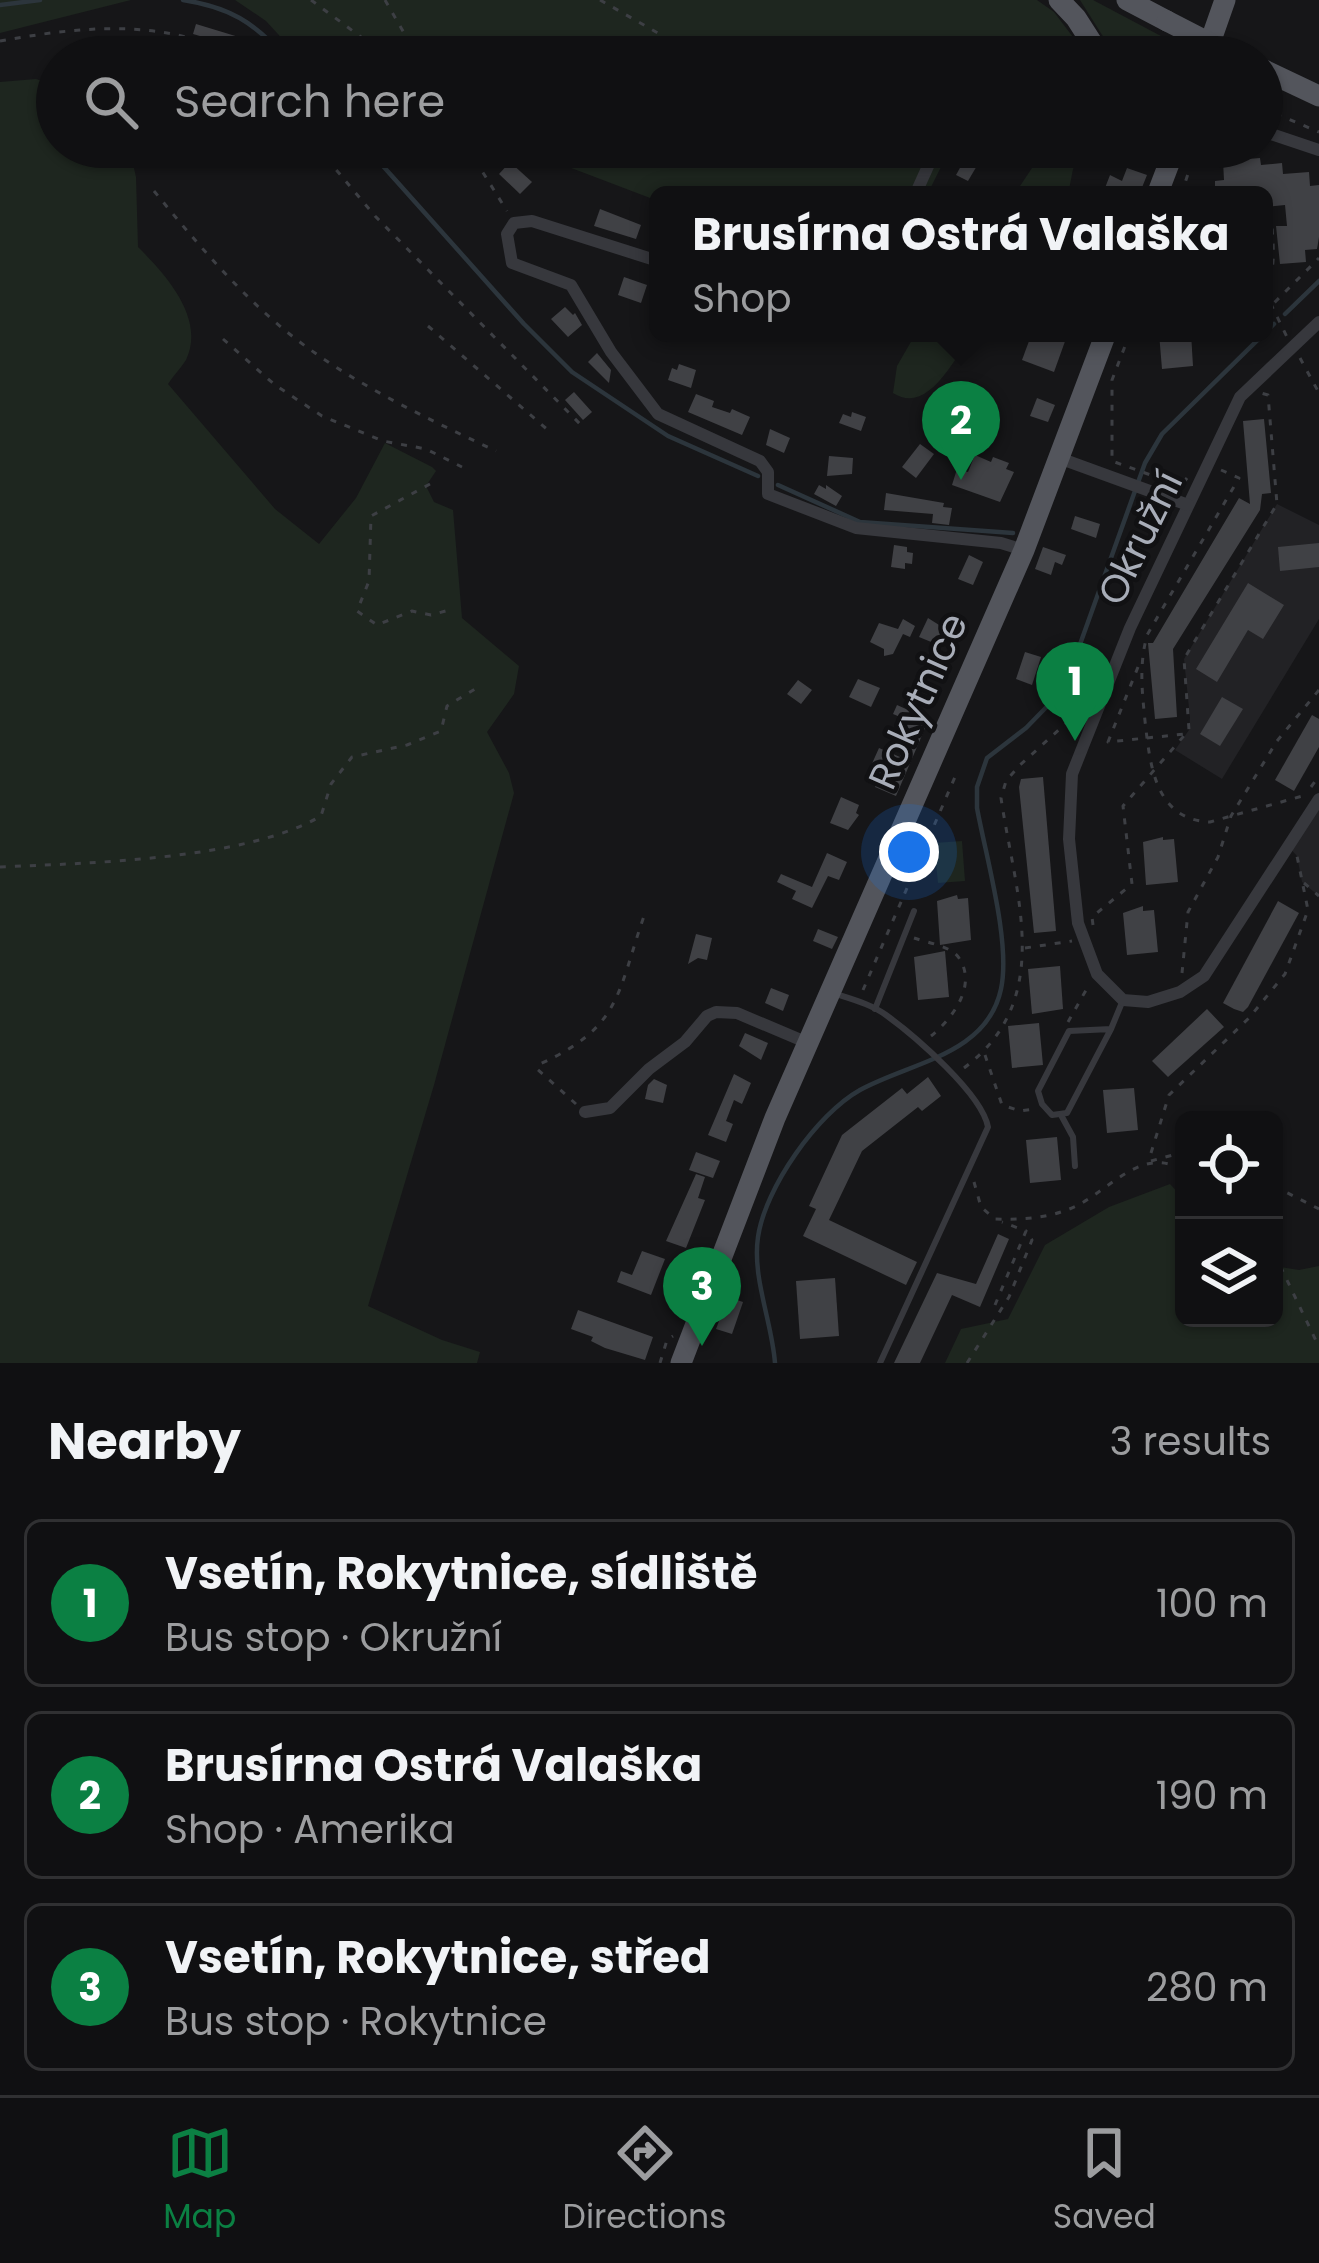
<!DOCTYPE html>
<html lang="en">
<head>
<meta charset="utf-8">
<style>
	:root { --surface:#101012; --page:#1e1e20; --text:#f1f3f6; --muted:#9c9d9f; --line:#303032; --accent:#0b8043 }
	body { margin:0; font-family:Poppins,sans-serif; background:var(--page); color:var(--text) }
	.controls { position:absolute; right:36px; bottom:36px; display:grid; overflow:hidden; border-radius:18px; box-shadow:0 3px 9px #0004 }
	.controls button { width:108px; height:108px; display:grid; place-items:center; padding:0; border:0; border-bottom:3px solid var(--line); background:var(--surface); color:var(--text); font:60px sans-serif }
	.you { position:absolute; left:909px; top:852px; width:42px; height:42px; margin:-30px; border:9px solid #fff; border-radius:50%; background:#1a73e8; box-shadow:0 0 0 18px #1a73e833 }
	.badge { display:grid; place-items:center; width:78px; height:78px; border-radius:50%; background:var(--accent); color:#fff; font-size:39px; font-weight:700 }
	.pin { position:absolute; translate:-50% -99px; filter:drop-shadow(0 3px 6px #0008) }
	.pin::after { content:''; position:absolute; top:63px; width:42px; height:36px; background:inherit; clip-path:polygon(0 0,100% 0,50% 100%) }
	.popup { position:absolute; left:649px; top:186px; width:624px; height:156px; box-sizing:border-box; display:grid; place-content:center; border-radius:18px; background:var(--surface); filter:drop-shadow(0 3px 9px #0005); font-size:39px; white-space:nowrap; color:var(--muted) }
	.popup b { font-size:45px; color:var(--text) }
	.popup::after { content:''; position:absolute; left:50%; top:100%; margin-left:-24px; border:24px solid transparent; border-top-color:var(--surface) }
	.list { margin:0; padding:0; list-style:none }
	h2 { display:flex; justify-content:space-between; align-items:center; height:156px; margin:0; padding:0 48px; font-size:51px }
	h2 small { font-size:39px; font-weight:400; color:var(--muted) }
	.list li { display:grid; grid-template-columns:78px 1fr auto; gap:36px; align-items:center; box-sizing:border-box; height:168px; margin:0 24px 24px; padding:0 24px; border:3px solid var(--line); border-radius:18px }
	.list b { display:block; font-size:45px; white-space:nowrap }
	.list p { margin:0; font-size:39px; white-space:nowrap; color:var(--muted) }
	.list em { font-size:39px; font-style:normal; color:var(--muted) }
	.icon { flex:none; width:66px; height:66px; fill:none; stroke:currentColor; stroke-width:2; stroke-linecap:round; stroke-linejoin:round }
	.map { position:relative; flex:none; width:1319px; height:1363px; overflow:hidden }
	.search { position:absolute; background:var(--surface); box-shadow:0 3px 9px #0004; left:36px; right:36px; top:36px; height:132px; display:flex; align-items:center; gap:30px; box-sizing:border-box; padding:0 42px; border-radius:66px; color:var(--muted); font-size:45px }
	.sheet { height:732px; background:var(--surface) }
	nav { display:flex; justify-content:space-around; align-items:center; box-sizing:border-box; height:168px; border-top:3px solid var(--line); background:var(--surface); font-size:33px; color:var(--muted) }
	nav a { display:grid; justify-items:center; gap:6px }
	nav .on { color:var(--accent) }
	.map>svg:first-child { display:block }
	.built { fill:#222225 }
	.green { fill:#1e261f }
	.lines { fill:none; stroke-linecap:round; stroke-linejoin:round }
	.stream { stroke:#2c353c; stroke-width:4.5 }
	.building { fill:#404145 }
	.path { stroke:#3d3f44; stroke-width:3; stroke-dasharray:6 9; stroke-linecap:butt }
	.service { stroke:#37383d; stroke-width:6 }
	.minor { stroke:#37383d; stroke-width:12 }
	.primary { stroke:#53555c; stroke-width:21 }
	.primary-bridge { stroke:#53555c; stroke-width:21 }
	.labels { text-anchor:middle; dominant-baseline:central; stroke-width:9; stroke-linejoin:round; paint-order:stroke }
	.street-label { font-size:39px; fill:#a8adb8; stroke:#111113 }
</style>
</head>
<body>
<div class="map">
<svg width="1319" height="1363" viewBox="0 0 1319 1363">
	<rect width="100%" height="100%" fill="#161618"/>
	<g class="built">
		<polygon points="1277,504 1319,525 1319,619 1222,779 1175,750 1189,730 1190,718 1184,659"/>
		<polygon points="1319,798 1319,896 1302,882 1297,856 1288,846"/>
	</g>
	<g class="green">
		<polygon points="0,0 131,0 0,33"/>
		<polygon points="235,0 1037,0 1054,12 1088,57 299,57 266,21"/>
		<polygon points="1080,0 1093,0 1193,53 1191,57 1116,57"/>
		<path d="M36 79 57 86V147H129L136 177 138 247C165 274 206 318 186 360 181 368 173 376 168 384L275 509 319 544 356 498 385 443 432 467 436 471 426 486 434 502 453 510 462 618 519 666 514 694 487 732 509 773 514 793 434 1085 368 1306 442 1340 480 1352 477 1363H0V82Z"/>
		<polygon points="516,147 951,147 927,195 658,195 658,201"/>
		<polygon points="1034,147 1086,147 1073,169 1068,195 1014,195 1038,159"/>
		<path d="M916 333H974C954 357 929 416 893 393L897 366Z"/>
		<polygon points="962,841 965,881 938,883 934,843"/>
		<polygon points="1170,1184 1184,1199 1184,1318 1274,1318 1274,1266 1299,1270 1319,1266 1319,1363 945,1363 961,1329 1008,1319 1045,1245 1109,1207"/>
	</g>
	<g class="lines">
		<g class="stream">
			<path d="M183 0C229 7 254 22 285 57"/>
			<polyline points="0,5 40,0"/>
			<polyline points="366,147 524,324 572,372 668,436 758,476"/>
			<polyline points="1285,314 1319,281"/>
			<polyline points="778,485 860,522 1013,533"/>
			<path d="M775 1363C772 1322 752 1278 758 1237 765 1188 817 1114 860 1090 911 1062 987 1055 1001 989 1011 943 986 857 977 808V787L987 758 1026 728 1064 689 1145 463 1162 434 1274 324"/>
		</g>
	</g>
	<g class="building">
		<polygon points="196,24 242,38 251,49 244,57 227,44 193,34"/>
		<polygon points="966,157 978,164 968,181 956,175"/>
		<polygon points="1260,158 1261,165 1282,163 1283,174 1309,172 1310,186 1319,185 1319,237 1317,249 1305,250 1306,262 1280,264 1276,226 1287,226 1285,205 1264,207 1264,195 1215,195 1215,181 1224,180 1223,161"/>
		<polygon points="510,162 532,182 520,194 499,174"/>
		<polygon points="1127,168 1147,175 1139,195 1122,195 1105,188 1110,175 1122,181"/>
		<polygon points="600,209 641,225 636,239 594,226"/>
		<polygon points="624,277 647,285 641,303 618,295"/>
		<polygon points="565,307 573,315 575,313 582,325 568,337 551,319"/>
		<polygon points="1032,333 1068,333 1054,372 1022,360"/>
		<polygon points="1159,333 1191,333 1193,366 1162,369"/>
		<polygon points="597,353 611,370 609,383 588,362"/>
		<polygon points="679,364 696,370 691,388 668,380 672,368 677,370"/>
		<polygon points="574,392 592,412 583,420 565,400"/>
		<polygon points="696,394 714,401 712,407 730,413 732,409 750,417 742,435 688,412"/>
		<polygon points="1037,398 1055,405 1048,422 1030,416"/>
		<polygon points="852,412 866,417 861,431 839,423 843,414 851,417"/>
		<polygon points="1264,419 1271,493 1262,494 1260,510 1173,649 1177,717 1155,719 1148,643 1153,643 1239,498 1250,504 1243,421"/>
		<polygon points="770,429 790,438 784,453 766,445"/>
		<polygon points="920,444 934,454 916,478 902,467"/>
		<polygon points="975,455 991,462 993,457 1009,463 1006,469 1014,472 1000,502 952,485 957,469 968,472"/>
		<polygon points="829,456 853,458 852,474 827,476"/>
		<polygon points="819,485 826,489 826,485 842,496 836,506 814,494"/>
		<polygon points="886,493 944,503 943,507 952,508 949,525 932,523 933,514 884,510"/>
		<polygon points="1075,516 1100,524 1096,538 1071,529"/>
		<polygon points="1319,543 1319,567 1280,571 1278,547"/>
		<polygon points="894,545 907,547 907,552 913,553 912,564 905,563 905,569 891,567"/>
		<polygon points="1043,547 1066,555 1062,565 1055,562 1051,575 1035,569"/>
		<polygon points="969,555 983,562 973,585 958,579"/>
		<polygon points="1248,583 1284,605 1263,639 1248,630 1217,682 1196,669"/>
		<polygon points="928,618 947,630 941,646 919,637"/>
		<polygon points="903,619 915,626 910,637 903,634 893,654 884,656 884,649 870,642 879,623 898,629"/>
		<polygon points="1025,652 1041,657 1032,685 1016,679"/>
		<polygon points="858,679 880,688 871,707 849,697"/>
		<polygon points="798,680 812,690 801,704 787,694"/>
		<polygon points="1222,697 1243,709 1220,746 1200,734"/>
		<polygon points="897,705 924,717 922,724 926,726 896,796 875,787 881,773 870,768 879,748 900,757 908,739 898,735 905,719 893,714"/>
		<polygon points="1312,715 1319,719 1319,747 1294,791 1275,780"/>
		<polygon points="1043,777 1056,931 1034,933 1019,787 1021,779"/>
		<polygon points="841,797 859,805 856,813 859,815 848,830 830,823"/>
		<polygon points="1163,837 1163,840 1174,839 1178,882 1146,885 1143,842"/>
		<polygon points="827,853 847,862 839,880 828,876 812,908 792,899 796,891 777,882 781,874 812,887"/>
		<polygon points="957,895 958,899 968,898 971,940 940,945 937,901"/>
		<polygon points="1278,901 1299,913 1248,1007 1243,1012 1234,1009 1223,1003"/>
		<polygon points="1143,906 1143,911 1154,910 1158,952 1127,955 1123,913"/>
		<polygon points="818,929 838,937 832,949 813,941"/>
		<polygon points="696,934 712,938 707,960 698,958 688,964"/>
		<polygon points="945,951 949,997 918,1000 914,957"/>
		<polygon points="1060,966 1063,1009 1032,1014 1028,969"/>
		<polygon points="771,988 789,995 783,1011 765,1003"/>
		<polygon points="1207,1009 1224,1027 1168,1077 1152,1061"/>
		<polygon points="1039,1023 1043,1065 1012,1068 1008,1026"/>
		<polygon points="745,1033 768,1043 761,1060 739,1046"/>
		<polygon points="734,1074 751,1083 742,1104 734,1100 726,1121 733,1124 726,1142 708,1135"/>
		<polygon points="928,1077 941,1096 922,1111 918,1107 862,1151 829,1220 917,1262 906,1285 803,1236 816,1209 809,1206 842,1135 902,1088 907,1094"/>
		<polygon points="654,1079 667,1085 663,1103 645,1099 648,1085"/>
		<polygon points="1134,1088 1138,1130 1107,1133 1103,1090"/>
		<polygon points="1057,1137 1061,1180 1030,1183 1026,1140"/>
		<polygon points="696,1152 720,1161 713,1178 689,1170"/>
		<polygon points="696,1174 705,1177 698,1198 705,1200 686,1248 666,1241"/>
		<polygon points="998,1234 1009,1239 980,1307 952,1295 920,1363 894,1363 937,1273 976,1284"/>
		<polygon points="642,1251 665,1259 651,1295 617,1282 621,1271 632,1275"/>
		<polygon points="835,1278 839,1336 800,1339 796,1281"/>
		<polygon points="728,1297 743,1302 732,1334 716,1329"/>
		<polygon points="578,1310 653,1337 645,1360 605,1348 591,1341 593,1337 571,1329"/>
	</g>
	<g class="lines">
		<g class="path">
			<polyline points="311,0 388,57"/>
			<polyline points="385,0 418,57"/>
			<polyline points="600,0 700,57"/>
			<path d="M0 41C78 27 165 17 237 57"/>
			<polyline points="1262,108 1319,132"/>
			<polyline points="317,147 375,216 580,424"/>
			<polyline points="467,147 507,211"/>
			<path d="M154 191C195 241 237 291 287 332 349 382 424 417 496 451"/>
			<polyline points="1181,195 1188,174"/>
			<path d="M1264 217 1272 225C1273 247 1277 270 1264 288"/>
			<polyline points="1264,290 1287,337"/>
			<polyline points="1264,313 1319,258"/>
			<polyline points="428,326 549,431"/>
			<polyline points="1130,333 1112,380 1112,461 1181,486 1187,478"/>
			<polyline points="223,339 275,385 322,416 383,441 426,449 462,467"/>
			<polyline points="1300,358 1319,393"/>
			<path d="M1221 470 1239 478 1147 635C1139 666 1142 690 1145 721 1150 765 1155 820 1210 822L1306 795"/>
			<polyline points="430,484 371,516 369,581 357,611 377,625 412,611 431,615 453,609"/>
			<polyline points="1138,667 1108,742 1185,734"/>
			<polyline points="1311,787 1319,776"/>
			<path d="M0 867C89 863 246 860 321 816L331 784 352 757 407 745 441 731 447 706 480 686"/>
			<polyline points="1304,883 1319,896"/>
			<polyline points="1093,925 1092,917 1132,884 1123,806 1189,730 1184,659 1277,504 1268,395 1261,393"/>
			<path d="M914 938C928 943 951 946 959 958 978 986 951 1020 931 1036"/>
			<polyline points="1025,948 1072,941"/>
			<polyline points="1182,973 1188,912 1218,857 1231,816 1277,741 1319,690"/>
			<polyline points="863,990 955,777"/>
			<polyline points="1068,1022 1090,983"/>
			<polyline points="985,1055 1002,1105 1020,1111 1034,1109"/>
			<path d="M964 1068C1056 999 1015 894 1001 798L1006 781 1020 765 1083 708"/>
			<path d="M576 1104 537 1069 540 1064C621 1027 617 994 644 916"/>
			<polyline points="1151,1153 1169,1095 1249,1018 1285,974 1308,910 1297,856"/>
			<polyline points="1151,1161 1184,1152"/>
			<path d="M974 1182 981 1207 995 1219C1024 1220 1054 1218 1080 1204 1113 1186 1145 1145 1184 1171"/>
			<polyline points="1274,1186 1319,1209"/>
			<polyline points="1274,1253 1319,1347"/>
			<polyline points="995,1305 1026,1231 1002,1222"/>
			<polyline points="660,1363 667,1340 673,1336"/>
			<polyline points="967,1363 1009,1297 1032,1240 1026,1231"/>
		</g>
		<g class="service">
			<path d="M833 993C851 999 871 1004 886 1015 915 1036 982 1094 988 1127L880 1363"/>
			<polyline points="875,1009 914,911"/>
			<polyline points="1111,1029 1067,1113 1052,1115 1042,1104 1038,1091 1069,1031 1111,1029 1123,1000"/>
			<polyline points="1061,1115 1073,1137 1075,1166"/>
		</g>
		<g class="minor">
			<polyline points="1262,131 1319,150"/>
			<polyline points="915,195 934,153"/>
			<polyline points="658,261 532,221 514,223 507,234 512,263 571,285 611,352 658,414 760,461 768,472 768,494 856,528 1001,543 1024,550"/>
			<polyline points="1319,322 1240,397 1130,628 1072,774 1069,839 1078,923 1097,974 1123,1000 1148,1002 1180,992 1204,976 1319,799"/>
			<polyline points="1059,458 1188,505"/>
			<polyline points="585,1112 610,1108 649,1069 685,1042 707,1016 716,1012 737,1013 808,1043"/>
		</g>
		<g class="primary">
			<polyline points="1059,0 1076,18 1101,57"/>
			<polyline points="1127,0 1167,21"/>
			<polyline points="1205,57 1225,0"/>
			<polyline points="1262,69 1319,96"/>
			<polyline points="1163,147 1185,155 1204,147"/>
			<polyline points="1157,195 1173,153"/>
			<polyline points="681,1363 775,1118 1024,550 1106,333"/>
		</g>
		<polyline class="primary-bridge" points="1167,21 1237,57"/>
	</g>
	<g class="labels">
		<g class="street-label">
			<text transform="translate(1140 538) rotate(-64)">Okružní</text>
			<text transform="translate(918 701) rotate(-66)">Rokytnice</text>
		</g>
	</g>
</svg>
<div class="controls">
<button><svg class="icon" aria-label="locate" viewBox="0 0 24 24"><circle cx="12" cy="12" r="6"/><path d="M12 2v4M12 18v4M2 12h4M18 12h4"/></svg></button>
<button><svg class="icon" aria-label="layers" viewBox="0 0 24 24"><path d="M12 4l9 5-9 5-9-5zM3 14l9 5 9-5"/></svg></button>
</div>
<div class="you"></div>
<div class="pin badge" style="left:1075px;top:741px">1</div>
<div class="pin badge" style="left:961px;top:480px">2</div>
<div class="popup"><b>Brusírna Ostrá Valaška</b>Shop</div>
<div class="pin badge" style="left:702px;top:1346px">3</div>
<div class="search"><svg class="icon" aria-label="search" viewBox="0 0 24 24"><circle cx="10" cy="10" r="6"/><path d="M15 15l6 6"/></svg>Search here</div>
</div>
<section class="sheet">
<h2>Nearby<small>3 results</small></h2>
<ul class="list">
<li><span class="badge">1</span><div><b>Vsetín, Rokytnice, sídliště</b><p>Bus stop · Okružní</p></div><em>100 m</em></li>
<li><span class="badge">2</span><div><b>Brusírna Ostrá Valaška</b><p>Shop · Amerika</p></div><em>190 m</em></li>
<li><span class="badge">3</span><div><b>Vsetín, Rokytnice, střed</b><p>Bus stop · Rokytnice</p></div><em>280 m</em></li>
</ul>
</section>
<nav>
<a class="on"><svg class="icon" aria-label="map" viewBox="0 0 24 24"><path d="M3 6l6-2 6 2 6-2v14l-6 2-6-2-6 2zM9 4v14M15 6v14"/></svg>Map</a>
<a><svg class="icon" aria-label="directions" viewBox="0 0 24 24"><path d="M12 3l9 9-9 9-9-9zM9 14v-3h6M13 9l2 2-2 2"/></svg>Directions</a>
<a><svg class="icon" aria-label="saved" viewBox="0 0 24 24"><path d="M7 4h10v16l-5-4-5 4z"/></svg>Saved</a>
</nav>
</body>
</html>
